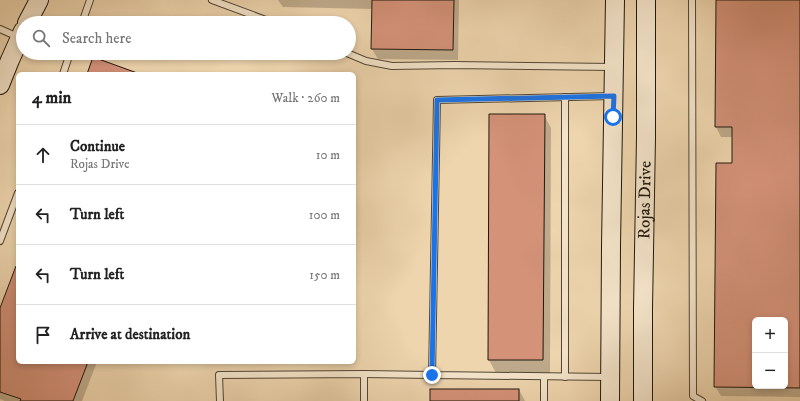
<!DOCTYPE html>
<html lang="en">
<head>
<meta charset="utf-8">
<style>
	:root { --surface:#fff; --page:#f2f2f2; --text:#222; --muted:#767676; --line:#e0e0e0 }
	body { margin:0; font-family:"IM FELL DW Pica",serif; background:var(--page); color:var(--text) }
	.controls { position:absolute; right:12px; bottom:12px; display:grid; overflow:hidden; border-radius:6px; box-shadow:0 2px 6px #0003 }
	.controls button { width:36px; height:36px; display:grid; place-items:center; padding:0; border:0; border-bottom:1px solid var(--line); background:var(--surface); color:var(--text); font:20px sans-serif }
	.stop { position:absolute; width:12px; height:12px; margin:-9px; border:3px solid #1a73e8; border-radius:50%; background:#fff }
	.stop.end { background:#1a73e8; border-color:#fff; box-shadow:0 1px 4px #0008 }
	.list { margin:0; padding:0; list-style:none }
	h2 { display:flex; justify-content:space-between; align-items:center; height:52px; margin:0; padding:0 16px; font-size:17px }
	h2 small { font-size:13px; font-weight:400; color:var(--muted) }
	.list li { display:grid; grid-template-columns:26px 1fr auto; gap:12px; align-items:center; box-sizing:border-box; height:60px; padding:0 16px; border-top:1px solid var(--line) }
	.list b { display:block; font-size:15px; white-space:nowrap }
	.list p { margin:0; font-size:13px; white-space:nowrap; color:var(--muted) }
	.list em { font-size:13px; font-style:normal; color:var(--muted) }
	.icon { flex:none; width:22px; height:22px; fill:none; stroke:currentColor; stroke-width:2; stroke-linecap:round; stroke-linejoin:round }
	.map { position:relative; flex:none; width:800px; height:401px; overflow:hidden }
	.search { position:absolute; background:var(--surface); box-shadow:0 2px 6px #0003; left:16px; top:16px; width:340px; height:44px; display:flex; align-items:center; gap:10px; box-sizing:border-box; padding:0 14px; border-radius:22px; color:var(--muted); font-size:15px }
	.panel { position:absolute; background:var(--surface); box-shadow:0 2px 6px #0003; left:16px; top:72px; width:340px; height:292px; border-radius:6px }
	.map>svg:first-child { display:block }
	.shadow { fill:#0003; fill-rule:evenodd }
	.building { fill:#d49279; stroke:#1f180e; fill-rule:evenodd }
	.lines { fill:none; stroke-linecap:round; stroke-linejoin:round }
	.lane-casing { stroke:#534736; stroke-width:8 }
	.secondary-casing { stroke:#1f180e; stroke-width:20 }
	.lane { stroke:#f4e4ca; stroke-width:6 }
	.secondary { stroke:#f4e4ca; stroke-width:18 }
	.route { stroke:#1a73e8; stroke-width:5 }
	.labels { text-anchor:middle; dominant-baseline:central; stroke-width:3.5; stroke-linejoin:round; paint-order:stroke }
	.street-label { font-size:17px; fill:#1f180e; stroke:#f4e4ca }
</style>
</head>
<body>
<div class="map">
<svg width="800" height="401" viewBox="0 0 800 401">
	<rect width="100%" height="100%" fill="#eed5ae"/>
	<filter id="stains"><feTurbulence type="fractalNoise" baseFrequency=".005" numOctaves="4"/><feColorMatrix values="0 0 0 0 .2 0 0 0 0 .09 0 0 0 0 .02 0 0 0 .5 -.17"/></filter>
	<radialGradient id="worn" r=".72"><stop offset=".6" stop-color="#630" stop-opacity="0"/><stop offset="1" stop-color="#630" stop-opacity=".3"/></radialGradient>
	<g class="shadow">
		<polygon points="278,0 459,0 458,60 378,59 372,49 373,9 283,7"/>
		<path d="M717 0H800V397L721 396 715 386 733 164V137H721L716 127ZM755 320H785V386H755Z"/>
		<polygon points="544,115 551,128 550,373 496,373 489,360"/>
		<polygon points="18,268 18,362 97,362 82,401 5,401 0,399 0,311"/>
		<polygon points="519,390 525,401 431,401"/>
	</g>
	<g class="building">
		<polygon points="372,0 454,0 453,50 371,49"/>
		<path d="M716 0H800V388L714 387 716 163H732V127H715ZM755 320H785V386H755Z"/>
		<polygon points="93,57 140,74 87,74"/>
		<polygon points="489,114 545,114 543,360 488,360"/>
		<polygon points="16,266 18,267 18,362 88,362 73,401 20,401 21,399 0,392 0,308"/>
		<rect x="430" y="389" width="89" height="12"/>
	</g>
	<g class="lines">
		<defs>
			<g id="lane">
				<polyline points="212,0 274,23"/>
				<polyline points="692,0 693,396 702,401"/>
				<polyline points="82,23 90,0"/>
				<polyline points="0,29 18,37"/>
				<polyline points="347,53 366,61 392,66 454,65 613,67"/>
				<polyline points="63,74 70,53"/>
				<polyline points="0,241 18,193"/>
				<polyline points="364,374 432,375"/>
				<polyline points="544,377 544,401"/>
				<polyline points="565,377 565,97"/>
				<polyline points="609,377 432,375 437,100 613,96"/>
				<polyline points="220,401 219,375 364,374 364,401"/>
			</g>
			<g id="secondary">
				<polyline points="27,23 39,0"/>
				<polyline points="0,85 10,60 23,31"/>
				<polyline points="610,401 611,246 615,0"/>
				<path id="s1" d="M643 401V309L646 137V0"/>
			</g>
		</defs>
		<use href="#lane" class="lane-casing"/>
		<use href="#secondary" class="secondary-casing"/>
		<use href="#lane" class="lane"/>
		<use href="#secondary" class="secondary"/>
	</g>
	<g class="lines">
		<polyline class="route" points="432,375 437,100 614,96 613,117"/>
	</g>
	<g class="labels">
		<g class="street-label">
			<text stroke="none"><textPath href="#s1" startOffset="201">Rojas Drive</textPath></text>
		</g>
	</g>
	<rect width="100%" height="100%" filter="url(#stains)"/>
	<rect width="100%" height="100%" fill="url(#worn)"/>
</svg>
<div class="controls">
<button>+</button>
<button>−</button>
</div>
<div class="stop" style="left:613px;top:117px"></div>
<div class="stop end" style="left:432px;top:375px"></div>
<div class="search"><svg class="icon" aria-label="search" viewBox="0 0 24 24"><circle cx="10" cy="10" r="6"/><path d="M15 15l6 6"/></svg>Search here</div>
<section class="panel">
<h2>4 min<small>Walk · 260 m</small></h2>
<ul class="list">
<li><svg class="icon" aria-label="ahead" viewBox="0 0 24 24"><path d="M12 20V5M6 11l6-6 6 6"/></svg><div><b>Continue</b><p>Rojas Drive</p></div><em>10 m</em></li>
<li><svg class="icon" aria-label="left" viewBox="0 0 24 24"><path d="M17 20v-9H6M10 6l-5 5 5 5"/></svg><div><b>Turn left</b></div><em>100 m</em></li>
<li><svg class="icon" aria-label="left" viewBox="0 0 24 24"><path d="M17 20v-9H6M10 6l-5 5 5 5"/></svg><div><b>Turn left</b></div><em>150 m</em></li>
<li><svg class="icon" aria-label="arrive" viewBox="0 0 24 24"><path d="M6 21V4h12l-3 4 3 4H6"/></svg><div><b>Arrive at destination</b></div></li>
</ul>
</section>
</div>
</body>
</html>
